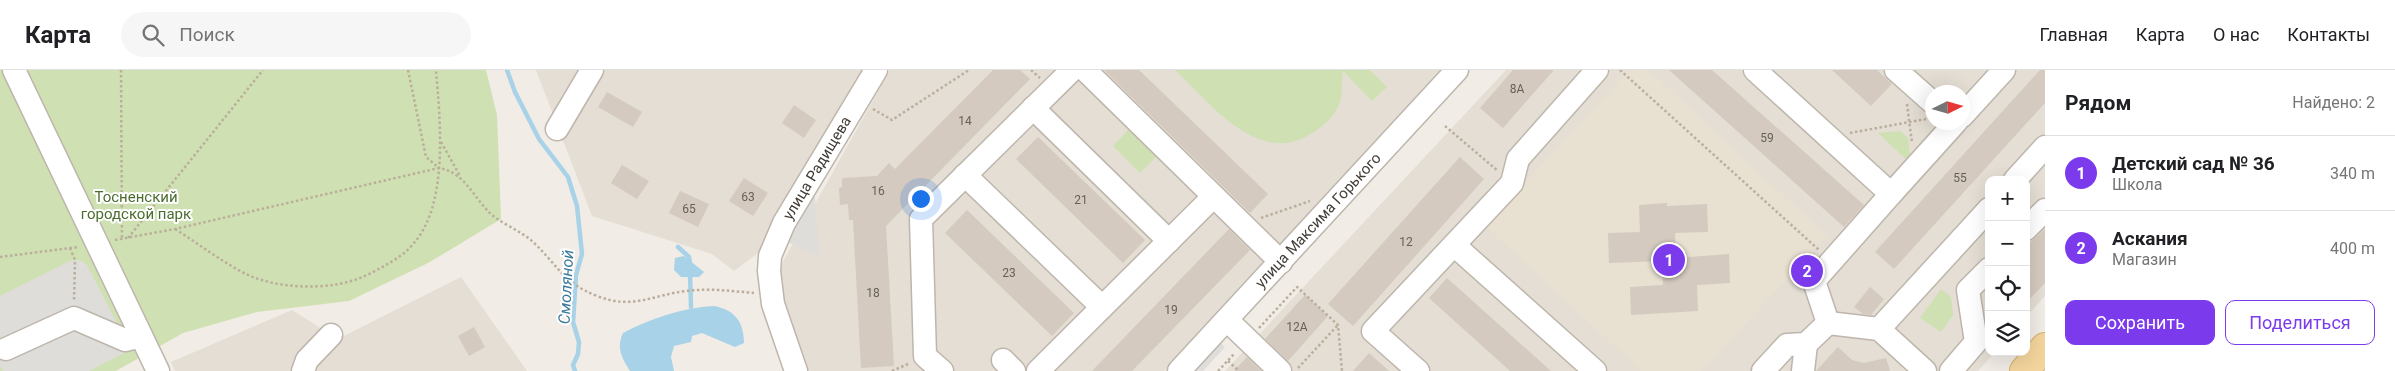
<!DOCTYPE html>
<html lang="ru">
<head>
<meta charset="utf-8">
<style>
	:root { --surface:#fff; --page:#f6f6f6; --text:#202124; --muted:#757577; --line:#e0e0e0; --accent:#7c3aed }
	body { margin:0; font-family:Roboto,sans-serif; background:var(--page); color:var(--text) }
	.controls { position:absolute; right:15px; bottom:15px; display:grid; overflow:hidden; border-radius:10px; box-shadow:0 5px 20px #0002 }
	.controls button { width:45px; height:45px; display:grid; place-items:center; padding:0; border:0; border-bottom:1px solid var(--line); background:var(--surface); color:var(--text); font:25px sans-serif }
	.compass { position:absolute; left:1925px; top:15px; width:45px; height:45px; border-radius:50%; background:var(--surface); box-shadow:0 5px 20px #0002; rotate:85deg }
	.you { position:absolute; left:920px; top:128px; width:18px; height:18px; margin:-12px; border:4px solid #fff; border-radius:50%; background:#1a73e8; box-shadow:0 0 0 8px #1a73e833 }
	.badge { display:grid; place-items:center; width:32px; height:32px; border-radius:50%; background:var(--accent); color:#fff; font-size:16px; font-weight:700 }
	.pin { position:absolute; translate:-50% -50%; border:2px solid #fff; box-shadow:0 1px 5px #0006 }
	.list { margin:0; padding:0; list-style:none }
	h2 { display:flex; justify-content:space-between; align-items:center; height:65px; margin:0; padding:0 20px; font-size:21px }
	h2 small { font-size:16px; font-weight:400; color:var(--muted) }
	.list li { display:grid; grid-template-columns:32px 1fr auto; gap:15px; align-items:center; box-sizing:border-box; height:75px; padding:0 20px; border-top:1px solid var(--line) }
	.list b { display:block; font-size:19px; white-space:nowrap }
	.list p { margin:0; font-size:16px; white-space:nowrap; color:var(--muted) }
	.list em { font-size:16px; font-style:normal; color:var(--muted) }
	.actions { display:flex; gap:10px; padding:15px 20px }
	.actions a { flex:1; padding:11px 0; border:1px solid var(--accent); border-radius:10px; text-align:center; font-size:18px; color:var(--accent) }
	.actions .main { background:var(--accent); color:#fff }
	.icon { flex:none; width:28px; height:28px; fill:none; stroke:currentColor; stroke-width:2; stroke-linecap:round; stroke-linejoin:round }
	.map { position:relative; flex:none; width:2045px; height:301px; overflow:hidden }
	header { display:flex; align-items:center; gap:30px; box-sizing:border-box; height:70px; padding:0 25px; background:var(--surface); border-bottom:1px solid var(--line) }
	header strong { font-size:24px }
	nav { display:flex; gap:28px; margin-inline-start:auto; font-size:18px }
	.search { width:350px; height:45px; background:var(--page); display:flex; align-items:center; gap:12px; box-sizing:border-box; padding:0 18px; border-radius:28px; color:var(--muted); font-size:19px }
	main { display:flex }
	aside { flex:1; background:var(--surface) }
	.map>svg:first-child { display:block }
	.residential { fill:#e4ded4; fill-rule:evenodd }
	.education { fill:#e8e0d1 }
	.green { fill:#cfe1b2 }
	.parking { fill:#dfddda }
	.water { fill:#a7d2e8 }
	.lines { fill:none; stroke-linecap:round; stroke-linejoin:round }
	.stream { stroke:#a7d2e8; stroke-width:4.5 }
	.building { fill:#d4cabf }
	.minor-casing { stroke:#beb6ac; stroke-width:25 }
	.major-casing { stroke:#d6af6e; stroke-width:30 }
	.path { stroke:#bbae9c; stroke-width:2.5; stroke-dasharray:2.5 2.5; stroke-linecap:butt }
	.minor { stroke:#fff; stroke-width:22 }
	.major { stroke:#f3d49c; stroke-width:28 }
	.labels { text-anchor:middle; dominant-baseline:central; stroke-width:4; stroke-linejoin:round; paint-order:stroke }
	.number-label { font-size:12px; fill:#666058 }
	.street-label { font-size:15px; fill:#423c36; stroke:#fff }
	.park-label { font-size:15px; fill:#4b6d30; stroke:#fff }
	.water-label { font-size:16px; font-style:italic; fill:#39799b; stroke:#fff }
</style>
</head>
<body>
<header>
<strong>Карта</strong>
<div class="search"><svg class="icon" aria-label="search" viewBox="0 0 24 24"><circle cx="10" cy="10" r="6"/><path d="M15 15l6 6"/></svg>Поиск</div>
<nav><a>Главная</a><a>Карта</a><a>О нас</a><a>Контакты</a></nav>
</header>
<main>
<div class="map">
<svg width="2045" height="301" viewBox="0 0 2045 301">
	<rect width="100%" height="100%" fill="#f1ece5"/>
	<g class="residential">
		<polygon points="536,0 862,0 758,183 734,201 712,184 592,146"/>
		<polygon points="890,0 1443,0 1164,301 805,301 772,211"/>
		<path d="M1506 0H2045V226L2026 247V110H1989V282H1995L1978 301H1225ZM1932 22H1962V52H1932Z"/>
		<polygon points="461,207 527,301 175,301 171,292 292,240 338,269"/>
	</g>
	<polygon class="education" points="1629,0 1649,0 1827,166 1702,301 1641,301 1485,156"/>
	<g class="green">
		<polygon points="0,0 486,0 497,45 501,149 430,192 349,231 257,242 183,263 116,301 0,301"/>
		<path d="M1175 0H1370L1387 17 1372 31 1343 1C1342 10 1342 19 1341 28 1338 44 1322 58 1309 65 1257 96 1209 32 1175 0Z"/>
		<polygon points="1128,60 1156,87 1140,103 1113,76"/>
		<polygon points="1900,61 1908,68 1911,94 1878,63"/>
		<polygon points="1941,219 1951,227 1953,245 1941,262 1920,248"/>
	</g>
	<g class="parking">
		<polygon points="814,114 819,186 783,170"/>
		<polygon points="80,190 87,195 127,273 127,280 122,284 89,301 3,301 0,296 0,226 70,191"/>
		<polygon points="1217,269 1225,277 1203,301 1187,301"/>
	</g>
	<g class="water">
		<polygon points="684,186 704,202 699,207 681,207 674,200 675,188"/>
		<path d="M714 236C735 240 744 252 744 273L735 277 702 263 692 266 691 272 674 276 671 287 674 301H630C622 288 616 278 623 263 652 248 681 238 714 236Z"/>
	</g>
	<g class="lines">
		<g class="stream">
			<polyline points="507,0 515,22 539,69 568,107 577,136 582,184 576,205 573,252 579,272 578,284 573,295 575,301"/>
			<polyline points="678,177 689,187 690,193"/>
			<polyline points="690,204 691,237"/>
		</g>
	</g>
	<g class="building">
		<polygon points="993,0 1020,0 1030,9 886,156 894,296 861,298 853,150 849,150 848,134 840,135 839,118 842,117 842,108 877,106 889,93 895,99"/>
		<polygon points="1104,0 1139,0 1268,124 1250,143"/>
		<polygon points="1513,0 1554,0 1503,58 1480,38"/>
		<polygon points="1669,0 1712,0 1864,135 1844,157"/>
		<polygon points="1832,0 1877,0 1892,14 1871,36"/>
		<polygon points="2040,0 2045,0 2045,33 1894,199 1875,182"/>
		<polygon points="607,22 642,42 633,57 598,37"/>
		<polygon points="794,35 816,50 804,68 782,53"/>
		<polygon points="1038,67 1145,170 1123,193 1016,89"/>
		<polygon points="1460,87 1484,109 1353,256 1328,234"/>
		<polygon points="622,95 649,111 637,129 611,113"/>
		<polygon points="744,108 768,123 753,146 729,131"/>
		<polygon points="680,121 709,134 698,157 669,143"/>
		<polygon points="1667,133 1667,136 1707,134 1708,162 1675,163 1676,188 1729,184 1730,213 1697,215 1698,241 1631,245 1630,217 1663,215 1662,191 1609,193 1608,163 1640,162 1639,135"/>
		<polygon points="967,140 1074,243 1052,266 945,163"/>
		<polygon points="1229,159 1250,180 1132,301 1092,301"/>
		<polygon points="2045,159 2045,213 2026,233 2026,176"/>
		<polygon points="1447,208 1551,301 1510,301 1429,228"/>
		<polygon points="1870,217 1884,229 1871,245 1863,244 1854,237"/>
		<polygon points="1305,225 1328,246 1288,291 1265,269"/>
		<polygon points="474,257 485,277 469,286 458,266"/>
		<polygon points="1838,277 1852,290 1864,293 1886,288 1890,301 1816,301"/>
		<polygon points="1369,283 1389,301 1353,301"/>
		<polygon points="1247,287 1261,301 1234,301"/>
	</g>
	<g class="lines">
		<defs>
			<g id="minor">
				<polyline points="14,0 158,301"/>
				<polyline points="1085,0 1281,192"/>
				<polyline points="1755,0 1891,124 1814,211 1828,253 1806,274 1787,275 1763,301"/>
				<polyline points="1896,0 1932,32"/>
				<polyline points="1033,38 1169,171"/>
				<polyline points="1962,46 2004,0"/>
				<polyline points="557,59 592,0"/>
				<polyline points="965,105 1102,237"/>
				<polyline points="2015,110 2045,77"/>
				<polyline points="1891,124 1956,52"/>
				<polyline points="2026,159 2045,140"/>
				<polyline points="1454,175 1595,301"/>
				<polyline points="1227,250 1280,301"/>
				<polyline points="1828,253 1879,259 1925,301"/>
				<polyline points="1879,259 1989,139"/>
				<polyline points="6,279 74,248 125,270 141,266"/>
				<polyline points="1003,290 1014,301"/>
				<polyline points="303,301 307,290 331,265"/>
				<path id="s1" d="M796 301 773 234 769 201 770 186 784 153 876 0"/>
				<polyline points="942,301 925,286 921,149 1072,0"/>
				<polyline points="1038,301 1213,127"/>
				<path id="s2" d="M1179 301 1457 0"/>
				<polyline points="1418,301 1373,261 1512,113 1518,89 1597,0"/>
				<polyline points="1803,301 1806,274"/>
				<polyline points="1951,301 1976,272 1968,220 1989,199"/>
			</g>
			<polyline id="major" points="2024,301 2045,277"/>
		</defs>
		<use href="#minor" class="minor-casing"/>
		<use href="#major" class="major-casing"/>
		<g class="path">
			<polyline points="121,0 122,168"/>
			<polyline points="408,0 426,87 439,98"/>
			<polyline points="1031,0 1040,8"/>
			<polyline points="1620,0 1819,180"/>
			<polyline points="1907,34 1912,73"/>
			<polyline points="873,39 892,50 969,0"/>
			<polyline points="1445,56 1498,101"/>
			<polyline points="1850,63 1926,49"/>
			<polyline points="441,72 460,106"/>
			<polyline points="1261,148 1310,131"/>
			<path d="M175 159C199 174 222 192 246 204 273 217 310 219 339 214 356 211 370 204 384 196 395 190 406 183 414 173 449 133 440 49 436 0"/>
			<polyline points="128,168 263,0"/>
			<path d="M115 170 175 159 439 98C463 102 472 124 488 141 496 151 521 161 532 171 556 193 563 213 597 226 633 240 652 225 686 221 709 218 731 221 754 223"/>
			<polyline points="70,178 75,190 74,231"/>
			<polyline points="0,187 78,177"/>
			<polyline points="1259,258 1297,217 1338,255 1342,301"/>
			<polyline points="1228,291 1239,301"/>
			<polyline points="1298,298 1338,255"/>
			<polyline points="892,301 908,294"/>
			<polyline points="1218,301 1235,283"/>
		</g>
		<use href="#minor" class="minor"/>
		<use href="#major" class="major"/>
	</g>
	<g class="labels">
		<g class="number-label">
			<text x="1517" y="19">8А</text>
			<text x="965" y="51">14</text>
			<text x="1767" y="68">59</text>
			<text x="1960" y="108">55</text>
			<text x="878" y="121">16</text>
			<text x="748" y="127">63</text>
			<text x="1081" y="130">21</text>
			<text x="689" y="139">65</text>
			<text x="1406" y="172">12</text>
			<text x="1009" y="203">23</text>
			<text x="873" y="223">18</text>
			<text x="1171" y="240">19</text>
			<text x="1297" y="257">12А</text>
		</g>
		<g class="street-label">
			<text stroke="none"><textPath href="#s1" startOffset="219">улица Радищева</textPath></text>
			<text stroke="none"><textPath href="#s2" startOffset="205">улица Максима Горького</textPath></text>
		</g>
		<g class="park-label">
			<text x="136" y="127">Тосненский<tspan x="136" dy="17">городской парк</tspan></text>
		</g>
		<g class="water-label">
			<text transform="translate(566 217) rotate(-87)">Смоляной</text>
		</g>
	</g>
</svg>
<div class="controls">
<button>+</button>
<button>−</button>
<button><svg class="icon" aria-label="locate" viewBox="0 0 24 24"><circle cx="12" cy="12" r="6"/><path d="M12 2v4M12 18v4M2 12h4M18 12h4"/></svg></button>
<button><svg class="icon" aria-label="layers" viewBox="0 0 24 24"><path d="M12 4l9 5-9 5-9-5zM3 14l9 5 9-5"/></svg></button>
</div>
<svg class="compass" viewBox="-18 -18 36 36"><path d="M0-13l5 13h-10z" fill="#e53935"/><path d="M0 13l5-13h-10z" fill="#757577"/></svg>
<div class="you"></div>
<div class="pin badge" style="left:1669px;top:190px">1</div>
<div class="pin badge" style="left:1807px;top:201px">2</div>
</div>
<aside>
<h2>Рядом<small>Найдено: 2</small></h2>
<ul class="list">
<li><span class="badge">1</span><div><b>Детский сад № 36</b><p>Школа</p></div><em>340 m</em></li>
<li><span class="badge">2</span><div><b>Аскания</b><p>Магазин</p></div><em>400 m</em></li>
</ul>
<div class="actions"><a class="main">Сохранить</a><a>Поделиться</a></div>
</aside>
</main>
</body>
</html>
